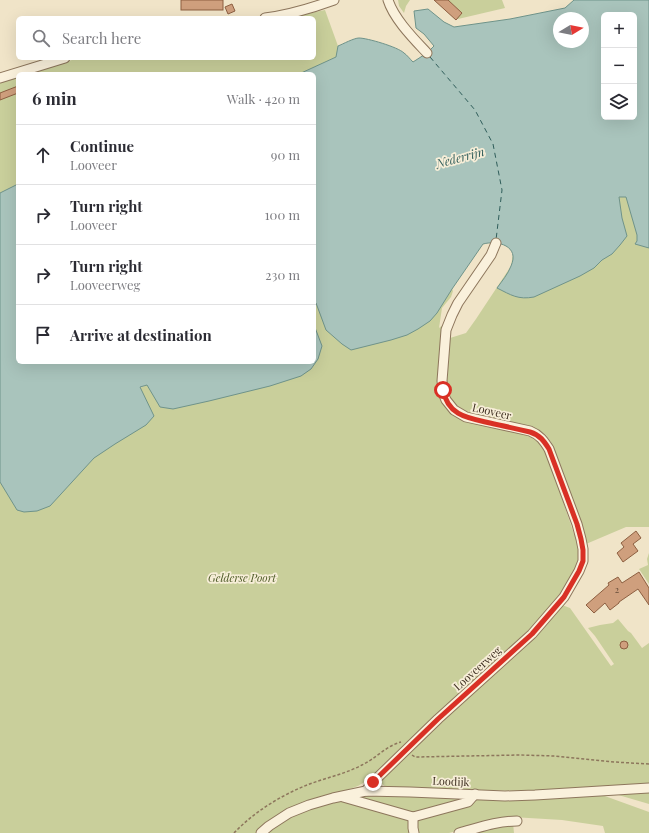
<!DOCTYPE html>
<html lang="en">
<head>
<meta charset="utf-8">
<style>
	:root { --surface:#fff; --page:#f2f2f3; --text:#2b2b33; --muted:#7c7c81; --line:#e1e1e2 }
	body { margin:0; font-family:"Playfair Display",serif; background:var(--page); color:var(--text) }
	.controls { position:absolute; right:12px; top:12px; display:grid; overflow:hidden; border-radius:6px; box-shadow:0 4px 16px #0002 }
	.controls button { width:36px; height:36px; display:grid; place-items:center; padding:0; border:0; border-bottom:1px solid var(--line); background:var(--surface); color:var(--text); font:20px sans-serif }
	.compass { position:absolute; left:553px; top:12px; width:36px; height:36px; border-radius:50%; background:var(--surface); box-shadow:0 4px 16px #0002; rotate:80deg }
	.stop { position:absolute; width:12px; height:12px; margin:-9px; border:3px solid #d93025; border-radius:50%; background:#fff }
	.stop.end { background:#d93025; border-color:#fff; box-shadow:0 1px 4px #0008 }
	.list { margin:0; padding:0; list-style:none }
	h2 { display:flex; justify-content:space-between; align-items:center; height:52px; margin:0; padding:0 16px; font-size:17px }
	h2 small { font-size:13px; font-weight:400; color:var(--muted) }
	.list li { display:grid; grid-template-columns:26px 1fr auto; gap:12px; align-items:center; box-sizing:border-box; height:60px; padding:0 16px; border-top:1px solid var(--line) }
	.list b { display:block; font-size:15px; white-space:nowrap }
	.list p { margin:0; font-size:13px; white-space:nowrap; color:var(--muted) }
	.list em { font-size:13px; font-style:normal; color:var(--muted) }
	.icon { flex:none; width:22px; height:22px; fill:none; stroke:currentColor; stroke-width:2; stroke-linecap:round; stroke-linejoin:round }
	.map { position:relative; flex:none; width:649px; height:833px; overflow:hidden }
	.search { position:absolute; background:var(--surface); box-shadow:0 4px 16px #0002; left:16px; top:16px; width:300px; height:44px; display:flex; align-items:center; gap:10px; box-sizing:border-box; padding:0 14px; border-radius:6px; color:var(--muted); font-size:15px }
	.panel { position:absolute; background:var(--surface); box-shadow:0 4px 16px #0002; left:16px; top:72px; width:300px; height:292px; border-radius:6px }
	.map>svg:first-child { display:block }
	.green { fill:#c9cf9b }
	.water { fill:#a9c4bc; stroke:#6f938a; fill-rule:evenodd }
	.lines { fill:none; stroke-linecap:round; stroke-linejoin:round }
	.ferry { stroke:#2f5d5a; stroke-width:1; stroke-dasharray:5 4; stroke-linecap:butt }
	.building { fill:#cf9f7d; stroke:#8d5f41 }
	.minor-casing { stroke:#8d765c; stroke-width:11 }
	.path { stroke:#8d765c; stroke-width:1.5; stroke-dasharray:3 2; stroke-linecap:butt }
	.minor { stroke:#faf1dc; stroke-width:9 }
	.route { stroke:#d93025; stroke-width:5 }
	.labels { text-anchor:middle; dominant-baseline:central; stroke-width:3.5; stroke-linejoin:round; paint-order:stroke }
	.number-label { font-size:9px; fill:#624a37 }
	.street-label { font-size:11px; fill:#3d2e20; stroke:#f7eed8 }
	.park-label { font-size:11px; font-style:italic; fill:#4d5a26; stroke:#f7eed8 }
	.water-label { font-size:12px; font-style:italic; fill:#2f5d5a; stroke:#f7eed8 }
</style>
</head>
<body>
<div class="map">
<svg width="649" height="833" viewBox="0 0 649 833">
	<rect width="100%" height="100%" fill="#f0e4c8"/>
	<g class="green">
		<polygon points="398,0 410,0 406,6 404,13 399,6"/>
		<polygon points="434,0 502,0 505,8 458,19 451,15"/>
		<polygon points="325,10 338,46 337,57 299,74 28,74 78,58 314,58 314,18 285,18"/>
		<polygon points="18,77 18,248 0,259 0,83"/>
		<polygon points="649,190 649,527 626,527 586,544 576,509 555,452 551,442 546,435 537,429 527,426 475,415 459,408 454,404 449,396 447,381 449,346 450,338 466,333 476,319 511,266 513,254 619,196"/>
		<polygon points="452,289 453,291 451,297 442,308 439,328 444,324 439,388 461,418 507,431 525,434 535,438 544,445 574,534 576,534 579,546 579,559 577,566 555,604 532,629 406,743 368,780 358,786 338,793 261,829 256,833 0,833 0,464 140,388 193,362 314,362 314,303"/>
		<polygon points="649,553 649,584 639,569 648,565 647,559"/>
		<polygon points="562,605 570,608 611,666 614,664 595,636 588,628 600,625 613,623 618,619 628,631 631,633 642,648 649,643 649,783 602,788 521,791 386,787 382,784 382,778"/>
		<polygon points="649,791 649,804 615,794"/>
		<polygon points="356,795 468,797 411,813 354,797"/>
		<polygon points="602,795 649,812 649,833 605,833 603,826 562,820 512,817 496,820 449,833 416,833 417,818 479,798"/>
		<polygon points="338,799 408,818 411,833 266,833 291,817 308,809"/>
		<polygon points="513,823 514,833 472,833"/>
	</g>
	<g class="water">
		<path d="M574 0H649V248L635 244 637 241V235L626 197H619L622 218 627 236 620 245 612 254 602 260 594 268 580 276 534 297C518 300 511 295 497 288 502 281 508 274 511 266 520 246 498 240 483 244L452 289 437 313 430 321 418 329 407 335 391 340 351 350 342 344 326 330 316 303H314V74H299L336 57 338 46C343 44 354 38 359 38 367 38 398 47 404 53 407 55 410 59 413 62L427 53 434 46 424 34 416 28 414 11 428 9 444 22 454 27 510 19 565 8ZM604 15H634V117H604ZM559 18H583V42H559Z"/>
		<polygon points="18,184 18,362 314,362 314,325 322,346 318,359 311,369 301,376 270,386 209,401 173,409 160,407 147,385 140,387 154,416 146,425 115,444 94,458 50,506 37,511 24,512 17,510 0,482 0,193"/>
	</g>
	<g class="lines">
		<polyline class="ferry" points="430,57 475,110 493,144 502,190 496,240"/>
	</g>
	<g class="building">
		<rect x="181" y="0" width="42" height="10"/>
		<polygon points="434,0 448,0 462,13 456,20"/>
		<polygon points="232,4 235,11 228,14 225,7"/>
		<polygon points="18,86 18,93 0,100 0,93"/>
		<polygon points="636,531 641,538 633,544 638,551 623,562 617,553 624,547 621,543"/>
		<polygon points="639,572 649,588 649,605 638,589 619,602 619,603 610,610 605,603 594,613 586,605 609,585 608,583 618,577 622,583"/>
		<circle cx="624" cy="645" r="4"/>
	</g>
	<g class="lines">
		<defs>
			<g id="minor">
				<path d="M388 0C394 19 414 39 427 53"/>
				<path d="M265 18C289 15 312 8 334 0"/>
				<polyline points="0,78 65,58"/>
				<path d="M366 791 373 782 438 719 532 634 564 597 579 571 583 561V549L581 539 577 524 549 449C544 441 540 435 530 431L466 417 454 410 446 400 444 395 442 381 446 330 452 315 458 303 491 255 496 243"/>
				<polyline points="343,797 413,817 468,802 475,794"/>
				<polyline points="413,817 413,828 414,833"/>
				<polyline points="261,833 269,826 289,813 309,805 333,798 366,791 410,792 505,796 535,795 649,788"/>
				<path d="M459 833C478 828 497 821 517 821"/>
			</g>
		</defs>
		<use href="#minor" class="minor-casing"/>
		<g class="path">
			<polyline points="412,755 415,757 520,755 555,756 614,762 649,764"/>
			<path d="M234 833C254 812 280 796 307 785 325 778 345 774 362 765 375 759 386 746 401 742"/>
		</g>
		<use href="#minor" class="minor"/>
	</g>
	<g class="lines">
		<path class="route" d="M373 782 438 719 532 634 564 597 579 571 583 561V550L581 539 577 524 549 449C544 441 540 435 530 432 517 429 504 426 490 423 468 418 448 416 443 390"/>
	</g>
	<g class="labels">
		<g class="number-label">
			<text x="617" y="589">2</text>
		</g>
		<g class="street-label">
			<text transform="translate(492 411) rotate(13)">Looveer</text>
			<text transform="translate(477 668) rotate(-42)">Looveerweg</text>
			<text transform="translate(451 781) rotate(2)">Loodijk</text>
		</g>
		<g class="park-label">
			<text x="242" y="577">Gelderse Poort</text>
		</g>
		<g class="water-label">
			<text transform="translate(460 157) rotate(-15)">Nederrijn</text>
		</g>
	</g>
</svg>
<div class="controls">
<button>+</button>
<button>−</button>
<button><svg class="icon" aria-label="layers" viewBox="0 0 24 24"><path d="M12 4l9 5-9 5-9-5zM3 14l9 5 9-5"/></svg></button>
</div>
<svg class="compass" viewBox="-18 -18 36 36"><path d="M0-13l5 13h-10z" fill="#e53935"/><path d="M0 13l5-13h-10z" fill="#7c7c81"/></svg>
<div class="stop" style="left:443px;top:390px"></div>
<div class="stop end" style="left:373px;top:782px"></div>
<div class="search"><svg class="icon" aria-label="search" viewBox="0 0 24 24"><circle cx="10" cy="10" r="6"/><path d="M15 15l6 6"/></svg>Search here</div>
<section class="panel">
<h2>6 min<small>Walk · 420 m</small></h2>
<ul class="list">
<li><svg class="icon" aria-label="ahead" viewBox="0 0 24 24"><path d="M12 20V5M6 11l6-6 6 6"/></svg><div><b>Continue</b><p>Looveer</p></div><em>90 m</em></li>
<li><svg class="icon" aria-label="right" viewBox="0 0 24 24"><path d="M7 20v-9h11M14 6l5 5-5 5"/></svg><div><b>Turn right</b><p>Looveer</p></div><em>100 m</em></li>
<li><svg class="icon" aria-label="right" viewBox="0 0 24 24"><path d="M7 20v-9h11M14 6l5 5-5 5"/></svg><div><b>Turn right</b><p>Looveerweg</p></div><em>230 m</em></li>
<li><svg class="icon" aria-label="arrive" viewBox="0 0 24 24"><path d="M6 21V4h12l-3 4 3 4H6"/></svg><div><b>Arrive at destination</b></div></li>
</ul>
</section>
</div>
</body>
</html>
